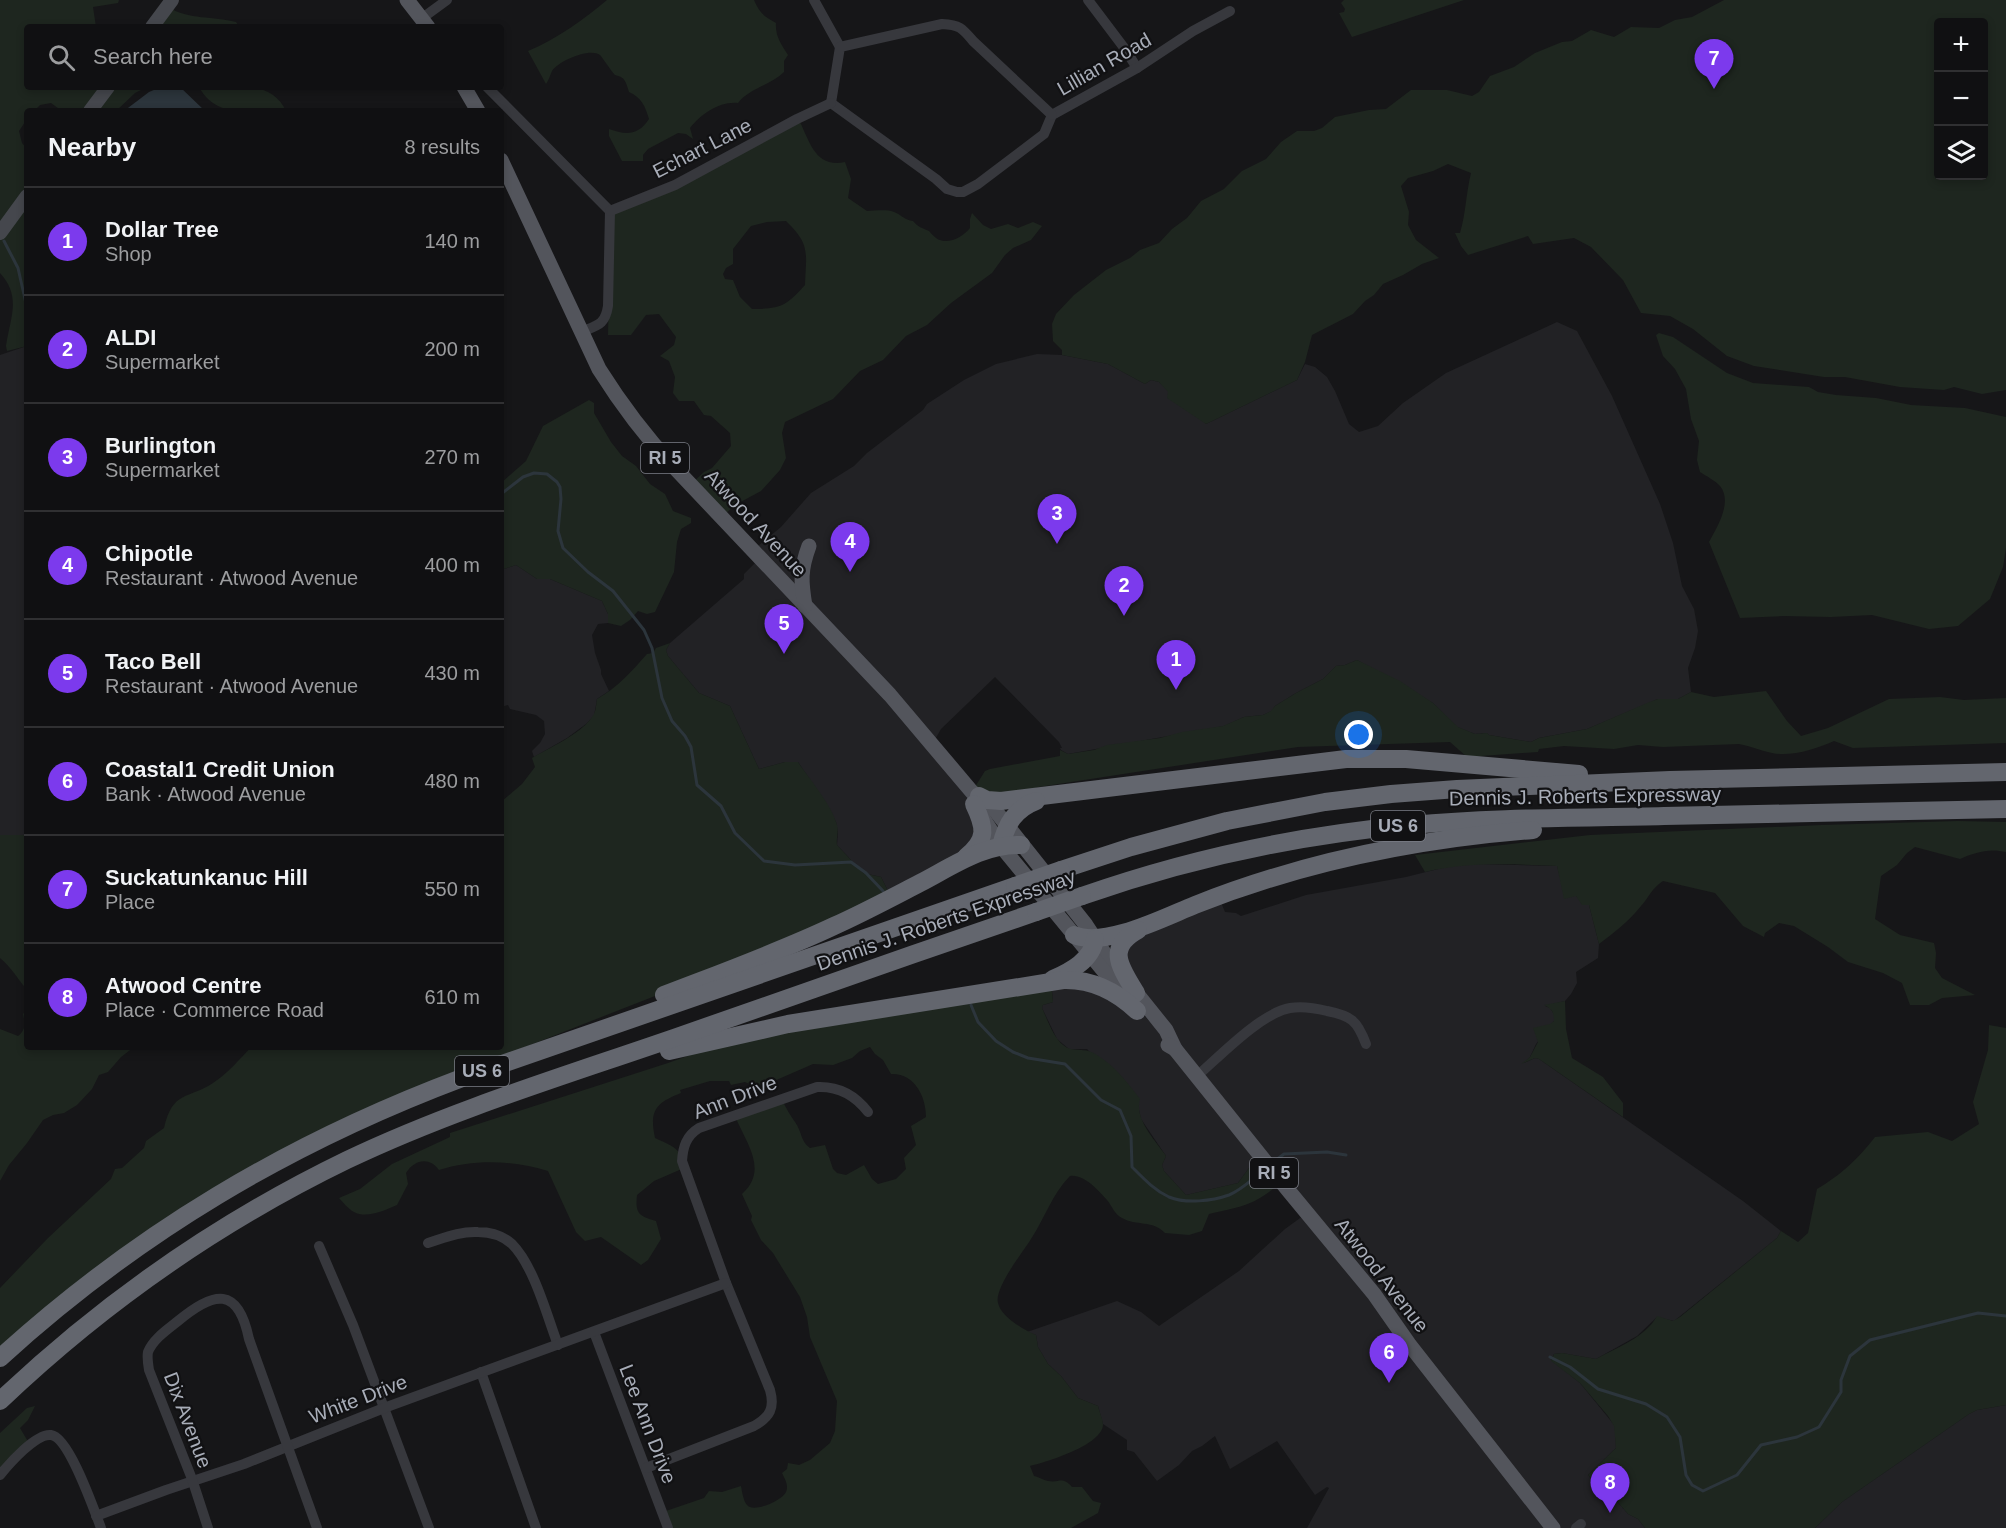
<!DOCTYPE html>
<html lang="en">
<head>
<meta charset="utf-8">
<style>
	:root { --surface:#101012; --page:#19191b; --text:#f1f3f6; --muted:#9c9d9f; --line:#303032; --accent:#7c3aed }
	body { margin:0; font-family:Arial,sans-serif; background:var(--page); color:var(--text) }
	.controls { position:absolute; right:18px; top:18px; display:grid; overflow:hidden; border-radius:6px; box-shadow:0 3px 9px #0003 }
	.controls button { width:54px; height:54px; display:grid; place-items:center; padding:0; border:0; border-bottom:2px solid var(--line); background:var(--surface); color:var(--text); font:30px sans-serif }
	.you { position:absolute; left:1359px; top:735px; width:21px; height:21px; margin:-15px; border:4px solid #fff; border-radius:50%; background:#1a73e8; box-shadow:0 0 0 9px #1a73e833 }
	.badge { display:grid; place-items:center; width:39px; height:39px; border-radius:50%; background:var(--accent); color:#fff; font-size:20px; font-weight:700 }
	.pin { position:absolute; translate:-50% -50px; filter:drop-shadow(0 2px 3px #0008) }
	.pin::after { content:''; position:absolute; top:32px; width:21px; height:18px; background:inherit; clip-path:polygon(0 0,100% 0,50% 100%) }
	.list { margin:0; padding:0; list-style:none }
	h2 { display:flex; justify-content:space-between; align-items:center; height:78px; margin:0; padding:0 24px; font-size:26px }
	h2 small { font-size:20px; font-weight:400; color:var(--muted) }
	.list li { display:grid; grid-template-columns:39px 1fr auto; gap:18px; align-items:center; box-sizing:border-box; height:108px; padding:0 24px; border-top:2px solid var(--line) }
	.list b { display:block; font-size:22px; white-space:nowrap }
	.list p { margin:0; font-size:20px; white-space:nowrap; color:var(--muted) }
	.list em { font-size:20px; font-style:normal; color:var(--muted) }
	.icon { flex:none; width:33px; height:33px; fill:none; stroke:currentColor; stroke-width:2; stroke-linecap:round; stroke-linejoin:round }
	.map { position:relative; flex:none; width:2006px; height:1528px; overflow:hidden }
	.search { position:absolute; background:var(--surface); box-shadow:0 3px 9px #0003; left:24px; top:24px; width:480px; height:66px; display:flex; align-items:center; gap:15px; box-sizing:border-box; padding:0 21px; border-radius:6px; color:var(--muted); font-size:22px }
	.panel { position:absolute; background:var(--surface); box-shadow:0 3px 9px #0003; left:24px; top:108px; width:480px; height:942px; border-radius:6px }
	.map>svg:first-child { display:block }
	.built { fill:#222225 }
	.green { fill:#1e261f; fill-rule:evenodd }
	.water { fill:#2c353c }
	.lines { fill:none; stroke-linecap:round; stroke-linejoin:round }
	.stream { stroke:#2c353c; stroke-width:3 }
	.minor { stroke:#37383d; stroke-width:10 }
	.secondary { stroke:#45474d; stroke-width:14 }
	.primary { stroke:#53555c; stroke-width:15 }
	.motorway { stroke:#63666e; stroke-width:18 }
	.motorway-bridge { stroke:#63666e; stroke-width:18 }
	.labels { text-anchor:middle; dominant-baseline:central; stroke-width:4.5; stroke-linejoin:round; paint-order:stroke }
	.shield { fill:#111113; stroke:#7b7e86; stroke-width:1.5 }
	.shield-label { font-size:18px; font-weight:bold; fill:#a8adb8 }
	.street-label { font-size:20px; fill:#a8adb8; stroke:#111113 }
</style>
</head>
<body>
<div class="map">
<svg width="2006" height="1528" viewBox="0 0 2006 1528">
	<rect width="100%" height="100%" fill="#161618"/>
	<g class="built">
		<polygon points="1557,322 1577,331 1612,396 1660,504 1673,543 1682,586 1694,609 1698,631 1695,648 1688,668 1691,692 1678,699 1658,699 1587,729 1539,738 1531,742 1489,735 1487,733 1475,734 1457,727 1433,703 1357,660 1345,665 1336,666 1323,679 1296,693 1275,706 1272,711 1263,715 1244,717 1224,726 1068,754 1061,750 1060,748 1062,748 1059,742 995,677 941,729 932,745 964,784 978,843 890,895 881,877 863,873 837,845 838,832 836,822 825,802 798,762 785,762 759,769 730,706 699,693 668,656 666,650 670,643 744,579 744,574 759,559 752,551 781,527 811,493 854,466 867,453 923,410 927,404 964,380 996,364 1037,354 1062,355 1108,364 1145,384 1151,380 1159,382 1206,424 1297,380 1305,364 1315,367 1327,377 1335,391 1349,424 1359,432 1378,426 1403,403 1446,373"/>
		<polygon points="27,346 27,835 0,835 0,355"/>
		<polygon points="516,565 537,579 550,579 602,601 608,614 608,623 598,624 592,635 595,653 601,670 601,674 609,691 597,699 594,716 586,724 567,738 534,757 532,751 540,743 545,734 544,721 536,715 510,709 508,705 501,707 501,570"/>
		<polygon points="1478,864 1557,866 1560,877 1576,896 1589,905 1599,944 1598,958 1576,972 1577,983 1571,994 1565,1001 1545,1006 1550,1008 1554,1014 1554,1021 1536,1044 1530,1057 1524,1063 1535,1058 1539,1059 1743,1201 1781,1231 1777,1238 1674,1321 1657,1317 1637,1336 1596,1359 1562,1353 1554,1354 1551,1360 1580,1383 1615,1426 1616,1448 1588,1475 1601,1489 1615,1499 1628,1514 1638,1519 1645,1528 1307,1528 1329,1488 1327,1487 1315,1495 1277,1441 1230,1469 1215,1436 1202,1446 1192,1451 1179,1465 1157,1481 1134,1452 1127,1450 1127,1440 1103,1424 1098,1406 1078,1398 1061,1376 1048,1364 1038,1347 1036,1335 1027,1332 1117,1301 1141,1312 1159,1326 1239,1271 1285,1229 1307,1213 1265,1160 1249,1168 1238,1183 1186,1195 1164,1171 1162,1165 1166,1156 1141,1119 1138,1106 1087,1049 1069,1049 1057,1039 1042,1008 1043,1005 1053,1002 1051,980 1132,1003 1157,1029 1118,950 1218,895 1225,912 1236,913 1241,916 1306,895 1406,877 1450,866"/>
		<polygon points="2006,1405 2006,1528 1815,1528 1842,1502 1969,1414 1977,1410"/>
	</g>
	<g class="green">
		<path d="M0 0H119L118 3 93 7 96 27H27V87H147L135 93 116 111H62L51 103 40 105 34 111H27V119L19 131 22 143 27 149V346L7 351 6 346C10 318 22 297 0 273Z"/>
		<path d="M607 0H754C759 12 764 17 776 23 775 36 781 44 788 55L784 61V72C771 85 749 88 738 103 720 101 701 114 690 128L693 139 686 134 678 133 648 149 643 155V161H622L609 136V129C625 135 638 136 649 119 645 106 642 98 629 92 626 82 625 77 615 75 612 72 602 57 600 55 590 47 558 61 552 71 550 75 549 80 546 84L528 51C557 39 583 20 607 0Z"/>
		<polygon points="1344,0 1464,0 1352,37 1339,13 1344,12 1345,9 1341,3"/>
		<path d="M1724 0H2006V390L1982 394 1954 387 1944 390 1900 387 1845 377H1824L1754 366 1727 356 1693 329 1670 316 1641 313 1623 280 1591 247 1574 238 1533 244 1528 236 1468 255 1461 246 1455 233H1460C1466 213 1466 193 1471 173L1448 164 1433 171 1408 178 1401 186 1409 212 1408 225 1416 240 1439 258 1422 264 1403 275 1383 284 1374 295 1365 301 1353 314 1312 335 1305 362 1297 380 1206 424 1167 398 1168 392 1159 382 1151 380 1145 384 1108 364 1062 355V350L1053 341 1052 324 1056 314 1074 295 1106 270 1130 258 1140 250 1159 243 1172 229 1187 218 1201 201 1224 189 1242 171 1266 159 1281 142 1297 131H1314L1322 128 1335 117 1369 110 1386 109 1411 90H1447L1472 96 1479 92 1490 76 1514 67 1535 53 1562 42 1572 41 1591 30 1614 37 1631 27 1659 28 1675 20 1692 17ZM1938 22H1984V176H1938Z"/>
		<path d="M168 7C189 20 213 16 236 22L239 27H153Z"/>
		<path d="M199 87C228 87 271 78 286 111 253 111 217 120 199 87Z"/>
		<path d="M800 122C810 143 816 168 845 162L851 179 848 198 867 211C875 211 886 209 894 212 902 215 904 220 913 221 918 227 922 228 929 231 931 233 933 236 936 238 947 246 963 237 970 228V219L972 213 983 225 991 229 1008 224 1018 228 1033 222 1042 226 1031 240 1013 248 1005 255 992 273 951 303 927 325 906 336 883 360 860 371 833 399 785 422 782 433 786 458 780 470 761 491 735 505 722 517 690 485 704 472 712 468 731 446 730 433 711 416 704 415 694 401H679L673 393 675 377 669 361 660 356 674 345 676 337 659 314 646 315 631 335H608L611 214ZM786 221C811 245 806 253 805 285 786 306 781 309 752 309L740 297 733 280 725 279 723 274 726 268 733 264V249L751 226 767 222Z"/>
		<path d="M1659 333 1673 337 1727 373 1753 383 1809 387 1818 392 1836 395 1876 398 1911 405 1965 408 2006 417V548L2003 567 1990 599 1958 626 1929 629 1872 615 1831 617 1784 616 1740 618 1709 542C1717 527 1733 502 1720 486 1716 481 1706 476 1700 472L1697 460 1699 441 1691 419 1686 389 1675 369 1663 356 1656 335Z"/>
		<polygon points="589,400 594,403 594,413 611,442 622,456 636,466 650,484 665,494 673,511 691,518 691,523 681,529 677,542 674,572 655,612 647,614 638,611 630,620 621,626 608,623 608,614 602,601 550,579 537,579 516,565 501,570 501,483 526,461 543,426"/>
		<path d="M670 643 666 650 668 656 699 693 730 706 759 769 785 762H798C810 780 832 805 837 825 839 832 836 838 837 845L863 873 881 877 890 895 800 939 413 1091 287 1152 0 1355V1288L48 1238 111 1179 115 1169 122 1168 144 1148 146 1141 164 1128C173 1090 187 1100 213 1083 226 1075 241 1058 251 1047H501V802L522 784 535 767 532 758C549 748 581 734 592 717 596 713 596 705 597 699 617 688 632 671 647 654L653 653 656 648Z"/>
		<path d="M1357 660 1400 681 1433 703 1458 727 1475 734 1487 733 1489 735 1531 742 1539 738 1587 729 1647 703 1658 699H1678L1691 692 1714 697 1766 691 1787 721 1801 736 1828 728 1889 699 1940 697 1964 700 2006 698V743L1853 748 1834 741C1816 749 1791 757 1772 753 1761 751 1751 746 1739 744L1663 747 1638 745 1614 749 1564 746 1539 749 1538 752 1467 757 1450 742 1298 747 1039 787 1002 798 973 790 985 771 990 769 1060 756V750L1068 754 1094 750 1107 745 1160 738 1182 732 1223 726 1244 717 1263 715 1271 711 1275 706 1296 693 1323 679 1336 666 1345 665Z"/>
		<path d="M1958 821 2006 822V852C1990 848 1975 852 1960 859L1915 847 1907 853 1897 865 1881 876 1875 919 1900 935 1934 943 1936 953 1935 968 1942 978 1975 995 1942 998 1929 1005H1910L1902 983 1883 973 1848 962 1828 947 1794 926 1779 923 1765 933 1764 937 1743 926 1715 893 1663 881C1651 889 1650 896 1641 906 1629 921 1614 933 1599 944L1589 905H1582L1576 896 1564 899 1557 866C1512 864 1469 862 1425 872L1415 855 1590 835 1822 825Z"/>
		<path d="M0 835H27V990C18 979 11 967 0 958Z"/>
		<path d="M1051 982 1053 1002 1043 1005 1042 1008C1048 1020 1055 1045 1071 1049 1082 1051 1086 1048 1097 1055 1115 1066 1128 1083 1140 1099 1134 1119 1155 1140 1166 1156L1162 1165 1164 1171 1186 1195 1238 1183 1249 1168 1262 1159 1282 1181C1257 1205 1241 1207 1209 1214L1202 1231 1189 1235 1165 1233C1153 1220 1136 1226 1122 1218 1115 1215 1112 1206 1107 1200 1098 1190 1084 1174 1070 1176 1052 1194 1045 1218 1031 1239 1023 1252 994 1288 998 1303 1001 1317 1024 1330 1036 1335L1038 1347 1048 1364 1061 1376 1078 1398 1098 1406C1099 1411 1103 1419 1103 1425 1102 1445 1047 1462 1030 1466L1034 1476C1039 1477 1043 1480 1048 1481 1060 1483 1062 1476 1072 1487H1082L1093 1501 1101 1503 1098 1513 1071 1528H668L663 1512 704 1498 709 1491 722 1492 741 1486C742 1491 743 1500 747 1505 753 1513 782 1501 786 1492 789 1486 785 1479 782 1473L787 1469 788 1463 799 1465 810 1460 830 1443 835 1431 837 1401 810 1337 807 1317 800 1297 773 1253 761 1240 751 1220 752 1216 742 1194C769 1170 746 1143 735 1116L782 1100C786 1108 790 1115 795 1122 802 1131 800 1141 810 1148L825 1145 833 1169 837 1173 846 1175 864 1165 872 1179 878 1184 896 1179 906 1169 904 1158 916 1145 911 1126 926 1117C926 1097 915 1073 891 1074L883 1060 875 1054 870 1047 860 1051 852 1058 833 1065 813 1064 758 1088 745 1082 731 1085 729 1081H710L680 1090 681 1093C656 1103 649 1110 655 1138 672 1146 682 1148 684 1168L654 1181 637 1195C635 1214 639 1216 656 1221L661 1239 648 1260 641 1265 601 1237 585 1241 576 1232 548 1171C514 1160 473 1159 439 1170 429 1156 414 1160 406 1173L408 1184 397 1205C385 1210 367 1219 354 1212 348 1209 343 1202 339 1198L360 1189 392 1164 450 1137V1133L668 1063 735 1039Z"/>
		<path d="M1565 1001 1566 1029 1572 1058 1603 1077 1623 1103V1117L1539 1059 1535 1058 1521 1064 1530 1057 1538 1042 1533 1028 1550 1024 1554 1021C1554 1012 1552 1009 1544 1005Z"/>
		<path d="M27 1009V1047H134L121 1057 108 1072 99 1075 92 1089 77 1105 64 1113 53 1115 43 1120 27 1143 9 1165 0 1181V1029L18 1036C26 1030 25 1023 23 1014Z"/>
		<path d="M1989 1025 2006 1028V1405L1977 1410 1969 1414 1842 1502 1815 1528H1645L1638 1519 1628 1514 1615 1499 1601 1489 1588 1475 1616 1448 1614 1426 1608 1416 1580 1383 1551 1361 1554 1354 1562 1353 1596 1359C1616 1348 1646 1337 1657 1316L1673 1321 1680 1317 1777 1238 1781 1231 1798 1242 1808 1233 1817 1189C1842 1174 1857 1160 1875 1137L1928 1132 1952 1141 1979 1124 1973 1102 1988 1050Z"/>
		<polygon points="35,1406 28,1420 20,1428 30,1445 0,1474 0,1433 27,1408"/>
	</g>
	<polygon class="water" points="161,87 180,87 205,111 124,111 149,92"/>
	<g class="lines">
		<g class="stream">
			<polyline points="4,241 18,268 27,308"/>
			<polyline points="501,494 523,477 534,473 547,474 557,482 560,487 561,499 558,531 563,548 588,572 613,591 644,630 652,648 662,698 672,721 685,736 691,747 697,785 721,806 735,833 764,861 795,865 851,862 866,873 883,891"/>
			<path d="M971 1005 978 1022 996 1041 1013 1052 1028 1058 1065 1064 1101 1100 1120 1110 1131 1136 1132 1167C1143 1178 1154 1190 1169 1197 1186 1204 1212 1201 1229 1195 1242 1190 1253 1178 1264 1170"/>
			<polyline points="1276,1160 1284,1154 1327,1152 1346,1155"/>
			<polyline points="1550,1357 1570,1367 1598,1389 1646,1404 1667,1417 1680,1437 1686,1475 1692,1485 1703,1491 1737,1475 1761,1445 1797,1437 1819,1427 1841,1392 1841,1380 1850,1356 1870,1340 1978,1313 2006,1316"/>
		</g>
		<g class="minor">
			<polyline points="814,0 840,47"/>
			<polyline points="1088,0 1125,49 1137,68"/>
			<polyline points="421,19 447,0"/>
			<path d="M487 87 610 211 608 306C605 325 598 325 581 332"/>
			<polyline points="831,103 936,179 947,189 957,192 963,192 978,184 1044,134 1052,115 1137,68 1193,31 1230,11"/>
			<path d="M831 103 840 47 942 24C960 25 962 28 973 41L1052 115"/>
			<polyline points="610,211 675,185 797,119 831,103"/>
			<path d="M1197 1076C1220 1056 1261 1013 1290 1008 1302 1006 1315 1008 1327 1011 1351 1016 1357 1020 1366 1044"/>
			<path d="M428 1243C444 1238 460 1231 478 1232 490 1232 503 1236 512 1244 534 1266 547 1316 558 1345"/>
			<polyline points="319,1246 353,1325 429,1528"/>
			<polyline points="594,1332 668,1528"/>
			<polyline points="481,1372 536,1528"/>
			<path d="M646 1468 754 1426C770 1417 775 1408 770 1390L726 1283 682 1161C683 1147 686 1136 699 1128L817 1087C839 1086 855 1095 868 1112"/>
			<path d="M0 1475C9 1464 36 1433 51 1435 69 1437 94 1510 101 1528"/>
			<polyline points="96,1516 166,1490 244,1464 384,1408 726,1283"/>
			<path d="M208 1528 192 1479 149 1370C148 1364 147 1357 148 1352 153 1339 168 1329 178 1321 214 1291 238 1286 249 1339L317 1528"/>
			<polyline points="1576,1528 1581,1524"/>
		</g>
		<g class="secondary">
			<polyline points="152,27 172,0"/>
			<polyline points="90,111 108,87"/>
			<polyline points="0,233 27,196"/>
		</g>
		<g class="primary">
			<polyline points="407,0 428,27"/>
			<polyline points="464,87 478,111"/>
			<path d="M501 160 599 369C621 404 645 436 673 466L890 695 972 792 994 809 1086 925 1105 954 1166 1030 1175 1049"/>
			<path d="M805 606C801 582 800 570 809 546"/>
			<polyline points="981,815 1001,846 1126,998"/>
			<polyline points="1168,1045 1175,1049 1288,1190 1374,1294 1409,1344 1553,1528"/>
		</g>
		<g class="motorway">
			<polyline points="979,796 987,800 1001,801 1346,759 1406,759 1579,774"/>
			<path d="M1001 846C1006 824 1015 809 1036 801"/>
			<path d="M966 857C988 839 985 827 974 804"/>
			<polyline points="1061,870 1131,847 1227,821 1325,802 1391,794 1457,789 1670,780 2006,772"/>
			<path d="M1082 896C1188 859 1299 835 1411 825 1495 817 1580 818 1664 816 1778 814 1892 811 2006 809"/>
			<path d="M1074 935C1105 948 1165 917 1195 905 1303 862 1417 839 1533 830"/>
			<path d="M1053 979C1071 971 1092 960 1095 939"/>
			<path d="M1136 993C1121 968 1105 948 1138 930"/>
			<path d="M664 995C721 973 779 952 834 926 863 913 891 898 920 883 951 867 985 843 1021 845"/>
			<path d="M669 1051 788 1024 1063 980C1092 979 1116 991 1137 1011"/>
			<path d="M0 1358C137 1233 289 1143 462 1078L1015 886"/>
			<path d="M0 1401C103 1303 219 1222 347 1160 452 1110 564 1076 674 1038 794 996 915 953 1036 912"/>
		</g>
		<g class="motorway-bridge">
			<polyline points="1015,886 1061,870"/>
			<polyline points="1036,912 1082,896"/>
		</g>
	</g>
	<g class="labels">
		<g class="shield">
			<rect x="641" y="443" width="48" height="30" rx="4.5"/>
			<rect x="1371" y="811" width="54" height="30" rx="4.5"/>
			<rect x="455" y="1056" width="54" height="30" rx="4.5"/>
			<rect x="1250" y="1158" width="48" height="30" rx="4.5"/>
		</g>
		<g class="shield-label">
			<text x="665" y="458">RI 5</text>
			<text x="1398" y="826">US 6</text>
			<text x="482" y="1071">US 6</text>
			<text x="1274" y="1173">RI 5</text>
		</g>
		<g class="street-label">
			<text transform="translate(1104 64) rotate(-30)">Lillian Road</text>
			<text transform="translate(702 148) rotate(-27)">Echart Lane</text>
			<text transform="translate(756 523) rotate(47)">Atwood Avenue</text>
			<text transform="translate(1585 796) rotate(-1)">Dennis J. Roberts Expressway</text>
			<text transform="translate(946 920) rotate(-19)">Dennis J. Roberts Expressway</text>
			<text transform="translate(735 1097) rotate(-21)">Ann Drive</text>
			<text transform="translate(1382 1275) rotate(52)">Atwood Avenue</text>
			<text transform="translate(358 1399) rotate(-21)">White Drive</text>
			<text transform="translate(188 1420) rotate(69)">Dix Avenue</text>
			<text transform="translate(648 1424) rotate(69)">Lee Ann Drive</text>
		</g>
	</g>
</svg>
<div class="controls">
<button>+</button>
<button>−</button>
<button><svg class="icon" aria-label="layers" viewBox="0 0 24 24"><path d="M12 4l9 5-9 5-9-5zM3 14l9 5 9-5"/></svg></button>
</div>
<div class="you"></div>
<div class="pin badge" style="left:1176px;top:690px">1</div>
<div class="pin badge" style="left:1124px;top:616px">2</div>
<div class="pin badge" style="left:1057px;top:544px">3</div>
<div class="pin badge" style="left:850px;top:572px">4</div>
<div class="pin badge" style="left:784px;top:654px">5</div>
<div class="pin badge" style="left:1389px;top:1383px">6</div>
<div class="pin badge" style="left:1714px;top:89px">7</div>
<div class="pin badge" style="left:1610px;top:1513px">8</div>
<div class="search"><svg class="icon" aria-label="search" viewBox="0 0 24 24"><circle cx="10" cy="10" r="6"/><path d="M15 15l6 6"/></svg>Search here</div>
<section class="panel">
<h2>Nearby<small>8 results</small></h2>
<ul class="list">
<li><span class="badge">1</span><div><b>Dollar Tree</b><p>Shop</p></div><em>140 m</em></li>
<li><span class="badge">2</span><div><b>ALDI</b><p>Supermarket</p></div><em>200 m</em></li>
<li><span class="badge">3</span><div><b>Burlington</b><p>Supermarket</p></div><em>270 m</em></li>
<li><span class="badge">4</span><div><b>Chipotle</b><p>Restaurant · Atwood Avenue</p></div><em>400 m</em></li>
<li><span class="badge">5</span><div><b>Taco Bell</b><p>Restaurant · Atwood Avenue</p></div><em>430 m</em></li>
<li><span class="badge">6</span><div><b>Coastal1 Credit Union</b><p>Bank · Atwood Avenue</p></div><em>480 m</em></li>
<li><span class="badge">7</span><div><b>Suckatunkanuc Hill</b><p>Place</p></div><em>550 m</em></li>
<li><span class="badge">8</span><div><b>Atwood Centre</b><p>Place · Commerce Road</p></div><em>610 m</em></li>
</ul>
</section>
</div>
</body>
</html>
